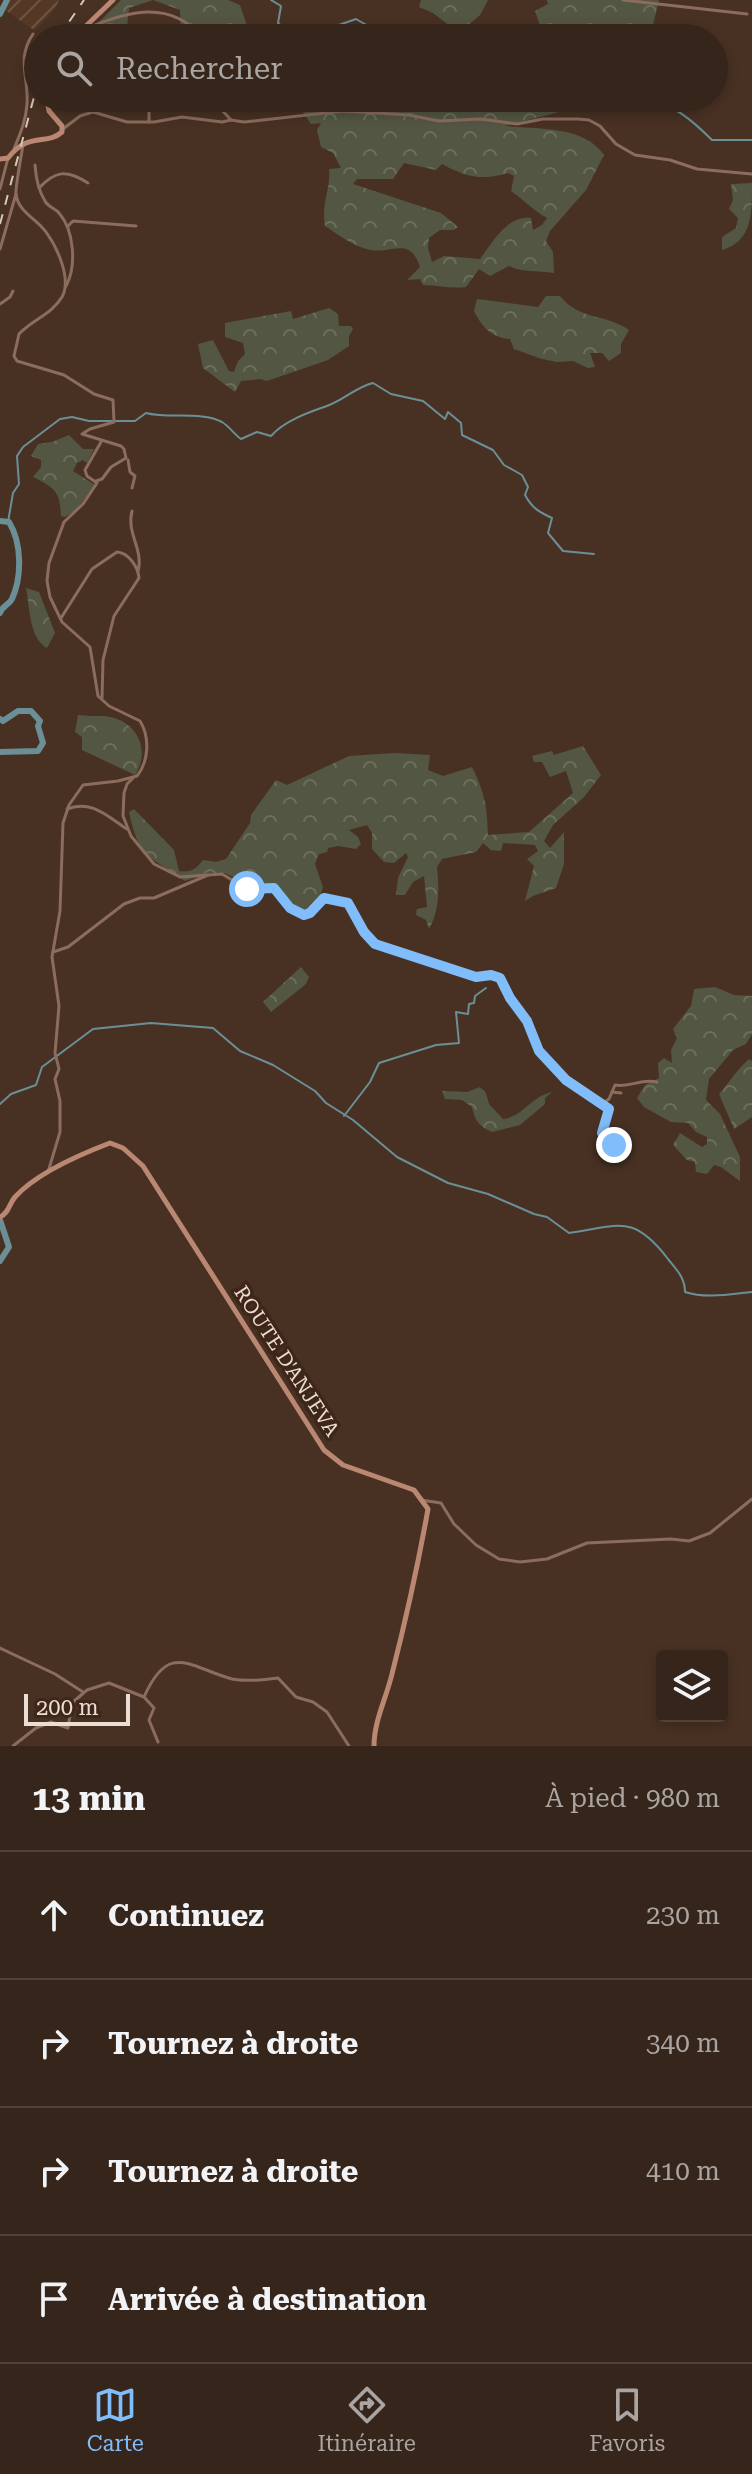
<!DOCTYPE html>
<html lang="fr">
<head>
<meta charset="utf-8">
<style>
	:root { --surface:#36251a; --page:#3d2d23; --text:#f1f3f6; --muted:#aaa5a2; --line:#504239; --accent:#80bdfa }
	body { margin:0; font-family:"Roboto Serif",serif; background:var(--page); color:var(--text) }
	.controls { position:absolute; right:24px; bottom:24px; display:grid; overflow:hidden; border-radius:8px; box-shadow:0 4px 12px #0003 }
	.controls button { width:72px; height:72px; display:grid; place-items:center; padding:0; border:0; border-bottom:2px solid var(--line); background:var(--surface); color:var(--text); font:40px sans-serif }
	.scale { position:absolute; left:24px; bottom:20px; width:106px; box-sizing:border-box; padding-left:8px; border:4px solid #ecddd4; border-top:0; font-size:22px; line-height:28px; white-space:nowrap; color:#ecddd4; -webkit-text-stroke:6px #3e2719; paint-order:stroke }
	.stop { position:absolute; width:24px; height:24px; margin:-18px; border:6px solid #80bdfa; border-radius:50%; background:#fff }
	.stop.end { background:#80bdfa; border-color:#fff; box-shadow:0 2px 8px #0008 }
	.list { margin:0; padding:0; list-style:none }
	h2 { display:flex; justify-content:space-between; align-items:center; height:104px; margin:0; padding:0 32px; font-size:34px }
	h2 small { font-size:26px; font-weight:400; color:var(--muted) }
	.list li { display:grid; grid-template-columns:52px 1fr auto; gap:24px; align-items:center; box-sizing:border-box; height:128px; padding:0 32px; border-top:2px solid var(--line) }
	.list b { display:block; font-size:30px; white-space:nowrap }
	.list em { font-size:26px; font-style:normal; color:var(--muted) }
	.icon { flex:none; width:44px; height:44px; fill:none; stroke:currentColor; stroke-width:2; stroke-linecap:round; stroke-linejoin:round }
	.map { position:relative; flex:none; width:752px; height:1746px; overflow:hidden }
	.search { position:absolute; background:var(--surface); box-shadow:0 4px 12px #0003; left:24px; right:24px; top:24px; height:88px; display:flex; align-items:center; gap:20px; box-sizing:border-box; padding:0 28px; border-radius:44px; color:var(--muted); font-size:30px }
	.sheet { height:616px; background:var(--surface) }
	nav { display:flex; justify-content:space-around; align-items:center; box-sizing:border-box; height:112px; border-top:2px solid var(--line); background:var(--surface); font-size:22px; color:var(--muted) }
	nav a { display:grid; justify-items:center; gap:4px }
	nav .on { color:var(--accent) }
	.map>svg:first-child { display:block }
	.industrial { fill:url(#industrial-furrows) }
	.forest { fill:url(#forest-crowns); fill-rule:evenodd }
	.lines { fill:none; stroke-linecap:round; stroke-linejoin:round }
	.stream { stroke:#6b8f97; stroke-width:2 }
	.river { stroke:#6b8f97; stroke-width:6 }
	.street { stroke:#8b6c5d; stroke-width:3 }
	.secondary { stroke:#ba8872; stroke-width:5 }
	.rail { stroke:#d6c6bc; stroke-width:2; stroke-dasharray:10 10; stroke-linecap:butt }
	.route { stroke:#80bdfa; stroke-width:10 }
	.labels { text-anchor:middle; dominant-baseline:central; stroke-width:7; stroke-linejoin:round; paint-order:stroke }
	.street-label { font-size:20px; fill:#ecddd4; stroke:#3e2719 }
</style>
</head>
<body>
<div class="map">
<svg width="752" height="1746" viewBox="0 0 752 1746">
	<defs>
		<pattern id="industrial-furrows" width="10" height="10" patternUnits="userSpaceOnUse" patternTransform="scale(2)"><rect width="10" height="10" fill="#543724"/><path d="M-1 1l2-2M0 10L10 0M9 11l2-2" fill="none" stroke="#6d5443"/></pattern>
		<pattern id="forest-crowns" width="20" height="18" patternUnits="userSpaceOnUse" patternTransform="scale(2)"><rect width="20" height="18" fill="#535642"/><path d="M2 6a3 3 0 1 1 6 0M12 15a3 3 0 1 1 6 0" fill="none" stroke="#6c6e5c"/></pattern>
	</defs>
	<rect width="100%" height="100%" fill="#483123"/>
	<polygon class="industrial" points="10,0 59,0 55,9 35,31 5,10"/>
	<g class="forest">
		<polygon points="121,0 228,0 240,5 251,38 181,38 180,10 153,0 129,8 126,35 120,38 99,38 98,23"/>
		<polygon points="421,0 488,0 480,15 459,33 433,13 419,7"/>
		<polygon points="547,0 659,0 653,25 664,35 663,38 644,38 640,27 633,38 544,37 535,11 548,4"/>
		<path d="M313 98H569L571 101V109L505 126C539 130 583 125 604 155L586 190 550 231 546 241 553 252 554 273C537 270 524 273 509 266L490 276 479 269 466 287C451 289 438 285 423 285L420 279 407 280 420 267C410 236 393 254 371 250 354 247 339 235 325 226 321 201 331 191 329 169L341 168 333 153 321 147 317 130 321 123 311 124 301 109 314 102ZM404 163 436 170 442 164C465 177 483 181 508 173L514 176 511 191C524 200 534 211 547 218L542 225 533 230 531 218C507 215 493 242 480 259L444 256 432 262 428 248 429 238 440 230H454L458 227 441 213 353 184 357 179H393Z"/>
		<path d="M752 183C752 216 752 241 722 250V237L736 228 738 218 729 209 733 200 731 184Z"/>
		<path d="M546 296H560C580 321 605 313 629 330L621 344V353L609 361 602 353H590L595 367 588 368 573 361 557 362 542 359 514 349 510 339C492 338 482 327 474 311L477 299 538 307Z"/>
		<polygon points="329,308 338,314 339,326 351,326 353,329 349,336 349,346 328,360 267,381 260,379 241,381 235,392 203,368 198,344 213,340 229,371 234,372 238,361 245,354 243,343 225,337 225,323 291,311 293,319"/>
		<path d="M69 435 83 449H94L87 463 83 460 77 463 73 471 95 485 76 510 65 517 61 516C60 491 55 488 33 477L41 467V460L31 456 38 444 52 442Z"/>
		<path d="M26 588 39 592 55 633 47 648C29 638 30 608 26 588Z"/>
		<path d="M78 715C87 716 94 716 103 716 135 718 152 748 135 775L82 750V737L75 732Z"/>
		<path d="M583 746 601 775 584 797 553 825 544 841 550 848 564 832V864L556 888 533 896 525 901 534 866 527 859 538 851 535 845 503 843 501 851 491 850 483 843 476 852 442 859 437 867C439 888 440 910 429 929L426 920 416 915 417 909 427 907 424 876 413 882 405 895H396L398 878 408 857 406 853 394 863 384 862 372 849V833L367 825 349 830 358 837 361 844 356 849 338 846 328 848 327 852 319 854 315 864 323 887 320 896 307 909H297L272 886 246 883 225 873H207L185 881C149 855 139 859 129 812L134 809 174 850 179 871C191 873 196 869 203 860L216 862 226 859 250 823 251 815 276 780 287 785 349 756 394 753 430 755 428 770 443 776 472 767C485 793 487 807 488 835L529 832 573 793 566 771 550 777 542 762H534L532 756 552 751 554 755Z"/>
		<polygon points="301,967 309,977 306,984 271,1012 263,1002"/>
		<polygon points="715,987 734,995 752,996 752,1034 746,1044 733,1050 709,1079 706,1100 720,1114 740,1157 740,1181 721,1167 714,1165 707,1174 696,1172 695,1162 687,1160 673,1145 680,1133 702,1147 707,1144 707,1137 696,1132 688,1123 671,1122 644,1107 637,1098 645,1085 659,1078 658,1063 664,1058 672,1063 671,1050 677,1038 673,1029 691,1006 694,989"/>
		<path d="M749 1059 752 1061V1117L734 1129 719 1094C730 1082 737 1069 749 1059Z"/>
		<path d="M480 1087 486 1093 489 1104 503 1119C523 1117 530 1097 552 1092L545 1098V1104L520 1125 492 1132C479 1126 475 1121 472 1107L462 1100 445 1099 442 1091 467 1092Z"/>
	</g>
	<g class="lines">
		<g class="stream">
			<polyline points="271,0 281,6 278,23 286,30 316,33 356,19 370,27 377,28 386,38"/>
			<polyline points="609,98 628,98"/>
			<path d="M644 98C672 103 692 120 712 140H752"/>
			<path d="M8 522 13 493 19 484 17 456 23 447 60 419 72 417 89 421H135L146 413C168 419 202 411 222 422 230 427 234 434 241 439L257 432 271 436C284 421 309 412 327 406 344 400 356 387 373 383L391 394 423 401 445 419 448 412 461 423 462 435 493 450 504 465 522 475 528 487 525 495C532 508 539 512 552 518L548 533 563 551 594 554"/>
			<path d="M0 1104 11 1094 36 1085 42 1067 93 1029 151 1023 213 1028 240 1051 273 1065 315 1091 326 1103 353 1120 397 1157 448 1183 488 1194 534 1214 547 1217 569 1233C619 1226 633 1213 668 1259 677 1270 685 1278 685 1292 706 1299 731 1294 752 1292"/>
			<polyline points="344,1116 370,1082 379,1063 436,1045 459,1043 456,1012 468,1014 469,1004 474,1003 475,996 486,988"/>
		</g>
		<g class="river">
			<polyline points="0,14 7,0"/>
			<path d="M0 521 9 522C22 543 22 577 12 599 8 606 3 605 0 613"/>
			<polyline points="0,719 3,721 18,711 31,711 40,721 38,726 43,743 38,751 0,752"/>
			<polyline points="0,1220 9,1247 0,1261"/>
		</g>
		<g class="street">
			<polyline points="623,0 747,14"/>
			<path d="M86 26 88 28C130 10 171 0 203 38"/>
			<polyline points="86,38 88,28"/>
			<polyline points="211,98 231,120 244,122 343,111 409,115 439,121 481,119 517,124 543,119 578,119 589,120 600,126 616,144 635,155 670,160 697,169 752,174"/>
			<polyline points="149,122 149,98"/>
			<polyline points="63,129 80,116 93,112 127,122 154,122 182,117 222,122 231,120"/>
			<path d="M23 144C22 153 15 188 16 194 18 212 36 218 46 232 57 247 72 279 62 297 52 314 32 320 19 334L14 356 17 361 64 375 94 394 113 400 114 422 90 429 82 434 121 446 124 449 126 458 111 467 102 479 96 481"/>
			<path d="M14 149C20 134 26 121 27 104 29 77 16 59 33 34"/>
			<path d="M35 165C36 179 38 190 45 201 48 207 55 208 59 213 74 230 77 266 66 286"/>
			<path d="M39 188C55 171 66 169 88 183"/>
			<polyline points="0,189 8,158"/>
			<polyline points="68,226 73,221 136,226"/>
			<polyline points="0,249 16,194"/>
			<polyline points="0,304 10,297 13,291"/>
			<polyline points="128,460 130,472 135,476 132,488"/>
			<path d="M132 511C126 533 144 550 138 571"/>
			<path d="M61 618 92 569 117 552C129 553 138 567 139 578L114 616 103 660 102 698"/>
			<polyline points="133,778 127,784 124,793 123,816 131,836 154,864 180,877 222,874 247,889 274,888 290,908 304,915 310,913 324,898 348,903 364,932 375,944 476,977 491,975 500,978 510,998 527,1021 539,1051 566,1080 603,1103 609,1099 612,1092 621,1093"/>
			<path d="M67 809C91 799 108 817 127 829"/>
			<polyline points="53,952 68,947 124,904 140,898 154,898 208,875"/>
			<path d="M612 1092 615 1085C630 1088 641 1078 657 1082"/>
			<polyline points="603,1103 609,1109 602,1133 617,1147"/>
			<path d="M48 1172 60 1132V1101L55 1079 59 1069 55 1053 59 1006 52 957 60 911 63 823 69 805 83 785 118 781 137 776C149 761 150 737 140 721L109 706 98 696 90 647 62 622 50 597 47 581 49 563 64 522 83 504 97 483 87 476 85 470 101 442"/>
			<polyline points="421,1500 441,1503 454,1524 476,1545 499,1559 520,1562 547,1559 587,1543 671,1539 689,1541 710,1533 752,1499"/>
			<polyline points="0,1648 55,1674 83,1692"/>
			<polyline points="144,1697 154,1708 149,1720 158,1742"/>
			<path d="M13 1746 36 1728 51 1722 68 1728 72 1703 87 1690 109 1683 144 1697C169 1641 189 1667 232 1679 246 1682 263 1680 278 1678L296 1697 313 1702 327 1712 349 1746"/>
		</g>
		<g class="secondary">
			<polyline points="69,38 86,26 113,0"/>
			<path d="M0 159 8 158C29 131 46 146 62 132V126L49 111 47 98"/>
			<path d="M0 1217C9 1213 9 1204 15 1197 36 1174 81 1154 110 1143L123 1148 143 1166 324 1450 343 1465 414 1490 428 1509C418 1565 406 1619 392 1674 386 1699 374 1721 374 1746"/>
		</g>
		<g class="rail">
			<polyline points="58,38 84,0"/>
			<polyline points="0,224 38,82"/>
		</g>
	</g>
	<g class="lines">
		<polyline class="route" points="247,889 274,888 290,908 304,915 310,913 324,898 348,903 364,932 375,944 476,977 491,975 500,978 510,998 527,1021 539,1051 566,1080 609,1109 602,1133 614,1145"/>
	</g>
	<g class="labels">
		<g class="street-label">
			<text transform="translate(287 1361) rotate(57)">ROUTE D'ANJEVA</text>
		</g>
	</g>
</svg>
<div class="controls">
<button><svg class="icon" aria-label="layers" viewBox="0 0 24 24"><path d="M12 4l9 5-9 5-9-5zM3 14l9 5 9-5"/></svg></button>
</div>
<div class="scale">200 m</div>
<div class="stop" style="left:247px;top:889px"></div>
<div class="stop end" style="left:614px;top:1145px"></div>
<div class="search"><svg class="icon" aria-label="search" viewBox="0 0 24 24"><circle cx="10" cy="10" r="6"/><path d="M15 15l6 6"/></svg>Rechercher</div>
</div>
<section class="sheet">
<h2>13 min<small>À pied · 980 m</small></h2>
<ul class="list">
<li><svg class="icon" aria-label="ahead" viewBox="0 0 24 24"><path d="M12 20V5M6 11l6-6 6 6"/></svg><div><b>Continuez</b></div><em>230 m</em></li>
<li><svg class="icon" aria-label="right" viewBox="0 0 24 24"><path d="M7 20v-9h11M14 6l5 5-5 5"/></svg><div><b>Tournez à droite</b></div><em>340 m</em></li>
<li><svg class="icon" aria-label="right" viewBox="0 0 24 24"><path d="M7 20v-9h11M14 6l5 5-5 5"/></svg><div><b>Tournez à droite</b></div><em>410 m</em></li>
<li><svg class="icon" aria-label="arrive" viewBox="0 0 24 24"><path d="M6 21V4h12l-3 4 3 4H6"/></svg><div><b>Arrivée à destination</b></div></li>
</ul>
</section>
<nav>
<a class="on"><svg class="icon" aria-label="map" viewBox="0 0 24 24"><path d="M3 6l6-2 6 2 6-2v14l-6 2-6-2-6 2zM9 4v14M15 6v14"/></svg>Carte</a>
<a><svg class="icon" aria-label="directions" viewBox="0 0 24 24"><path d="M12 3l9 9-9 9-9-9zM9 14v-3h6M13 9l2 2-2 2"/></svg>Itinéraire</a>
<a><svg class="icon" aria-label="saved" viewBox="0 0 24 24"><path d="M7 4h10v16l-5-4-5 4z"/></svg>Favoris</a>
</nav>
</body>
</html>
